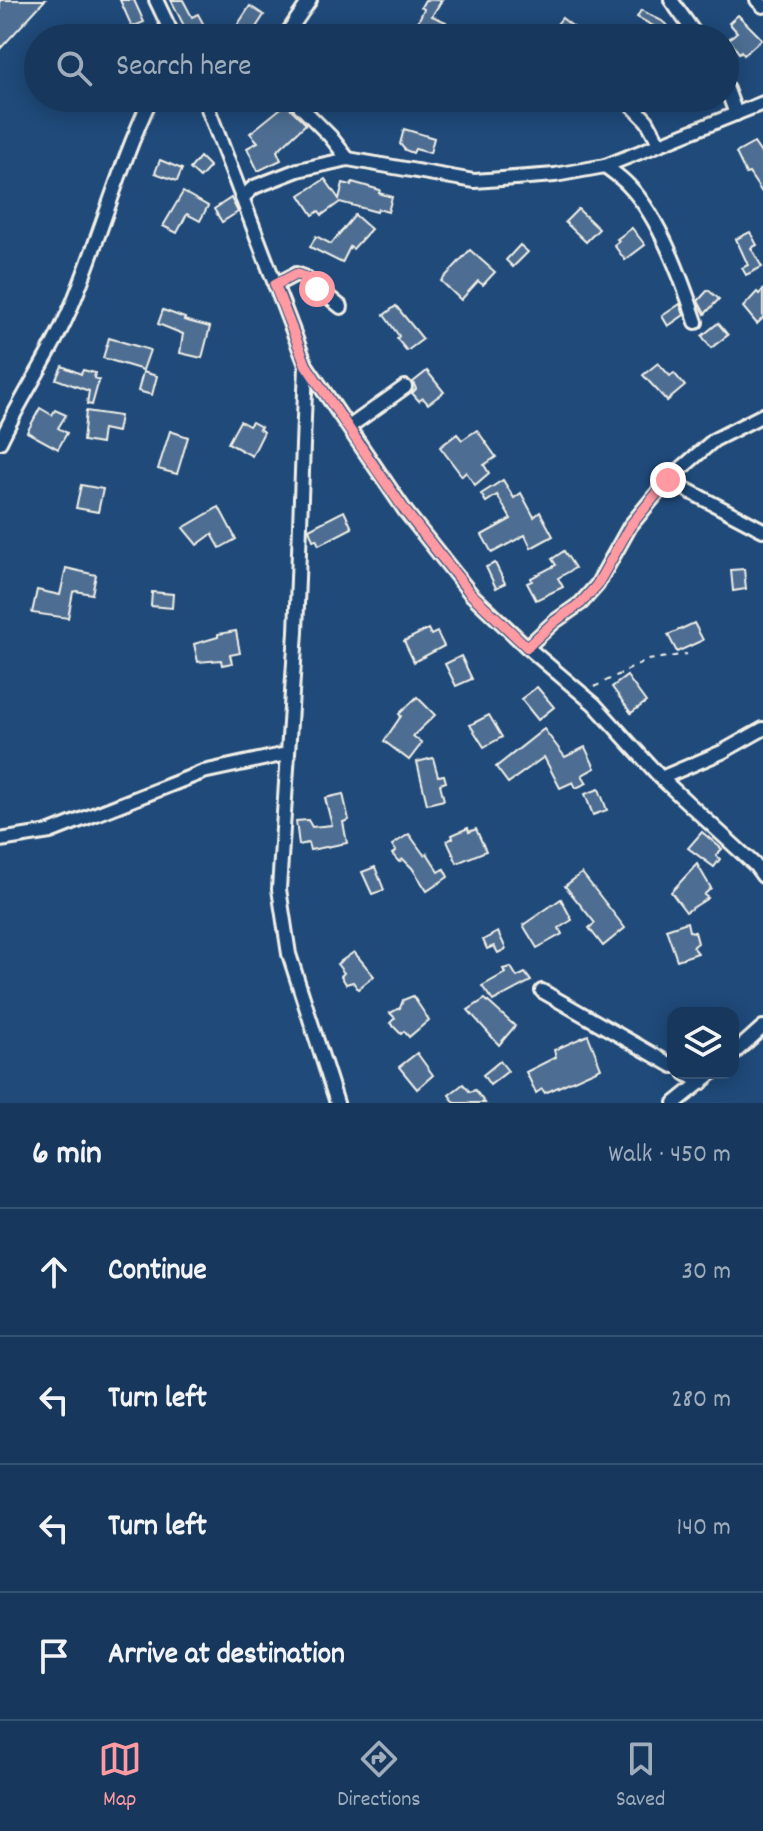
<!DOCTYPE html>
<html lang="en">
<head>
<meta charset="utf-8">
<style>
	:root { --surface:#17385c; --page:#244365; --text:#f1f3f6; --muted:#9eacbb; --line:#365272; --accent:#ff9aa2 }
	body { margin:0; font-family:Dekko,sans-serif; background:var(--page); color:var(--text) }
	.controls { position:absolute; right:24px; bottom:24px; display:grid; overflow:hidden; border-radius:16px; box-shadow:0 4px 20px #0003 }
	.controls button { width:72px; height:72px; display:grid; place-items:center; padding:0; border:0; border-bottom:2px solid var(--line); background:var(--surface); color:var(--text); font:40px sans-serif }
	.stop { position:absolute; width:24px; height:24px; margin:-18px; border:6px solid #ff9aa2; border-radius:50%; background:#fff }
	.stop.end { background:#ff9aa2; border-color:#fff; box-shadow:0 2px 8px #0008 }
	.list { margin:0; padding:0; list-style:none }
	h2 { display:flex; justify-content:space-between; align-items:center; height:104px; margin:0; padding:0 32px; font-size:34px }
	h2 small { font-size:26px; font-weight:400; color:var(--muted) }
	.list li { display:grid; grid-template-columns:52px 1fr auto; gap:24px; align-items:center; box-sizing:border-box; height:128px; padding:0 32px; border-top:2px solid var(--line) }
	.list b { display:block; font-size:30px; white-space:nowrap }
	.list em { font-size:26px; font-style:normal; color:var(--muted) }
	.icon { flex:none; width:44px; height:44px; fill:none; stroke:currentColor; stroke-width:2; stroke-linecap:round; stroke-linejoin:round }
	.map { position:relative; flex:none; width:763px; height:1103px; overflow:hidden }
	.search { position:absolute; background:var(--surface); box-shadow:0 4px 20px #0003; left:24px; right:24px; top:24px; height:88px; display:flex; align-items:center; gap:20px; box-sizing:border-box; padding:0 28px; border-radius:44px; color:var(--muted); font-size:30px }
	.sheet { height:616px; background:var(--surface) }
	nav { display:flex; justify-content:space-around; align-items:center; box-sizing:border-box; height:112px; border-top:2px solid var(--line); background:var(--surface); font-size:22px; color:var(--muted) }
	nav a { display:grid; justify-items:center; gap:4px }
	nav .on { color:var(--accent) }
	.map>svg:first-child { display:block }
	.building { fill:#4d6e92; stroke:#f4f1e8; stroke-width:2 }
	.lines { fill:none; stroke-linecap:round; stroke-linejoin:round }
	.minor-casing { stroke:#f4f1e8; stroke-width:18 }
	.path { stroke:#f4f1e8; stroke-width:2; stroke-dasharray:6 6; stroke-linecap:butt }
	.minor { stroke:#1f4a7a; stroke-width:12 }
	.route { stroke:#ff9aa2; stroke-width:10 }
</style>
</head>
<body>
<div class="map">
<svg width="763" height="1103" viewBox="0 0 763 1103">
	<rect width="100%" height="100%" fill="#1f4a7a"/>
	<filter id="ink" filterUnits="userSpaceOnUse"><feTurbulence type="fractalNoise" baseFrequency=".0125" numOctaves="2"/><feDisplacementMap in="SourceGraphic" scale="16" xChannelSelector="R" yChannelSelector="G"/><feConvolveMatrix kernelMatrix="1 2 1 2 8 2 1 2 1" color-interpolation-filters="sRGB"/></filter>
	<g filter="url(#ink)">
		<g class="building">
			<polygon points="0,0 45,0 0,49"/>
			<polygon points="120,0 134,0 144,22 132,27"/>
			<polygon points="171,0 183,0 192,17 198,14 211,38 190,38"/>
			<polygon points="425,0 442,0 432,16 446,22 438,38 429,38 414,30 424,9 421,7"/>
			<polygon points="250,6 264,15 249,38 229,38"/>
			<polygon points="641,10 662,21 678,35 676,38 647,38 657,28 637,17"/>
			<polygon points="738,15 762,39 744,55 741,51 739,53 729,39 737,32 729,23"/>
			<polygon points="562,18 576,29 584,38 546,38"/>
			<polygon points="286,104 306,124 277,151 281,160 258,171 247,148 258,142 250,133"/>
			<polygon points="404,129 434,138 430,153 415,149 413,153 405,150 400,144"/>
			<polygon points="754,143 763,156 763,194 749,173 746,174 736,153"/>
			<polygon points="200,157 210,167 200,178 190,169"/>
			<polygon points="160,160 182,169 177,181 155,173"/>
			<polygon points="325,179 339,199 343,183 351,185 352,182 380,190 379,193 392,197 388,212 378,209 377,212 340,202 322,215 319,211 313,215 300,195"/>
			<polygon points="183,192 208,206 200,221 187,214 177,233 163,226"/>
			<polygon points="231,198 238,212 222,222 214,209"/>
			<polygon points="578,209 599,229 586,242 565,222"/>
			<polygon points="355,215 371,229 353,249 350,247 342,263 310,247 316,236 331,244"/>
			<polygon points="632,228 645,245 625,260 614,245 619,241 617,239"/>
			<polygon points="750,232 757,245 751,248 762,267 746,275 742,268 748,265 736,239"/>
			<polygon points="520,245 528,252 513,267 506,260"/>
			<polygon points="470,250 495,272 483,285 478,281 461,300 441,281"/>
			<polygon points="708,290 719,299 705,314 698,301"/>
			<polygon points="763,290 763,318 757,324 743,307 757,292 759,294"/>
			<polygon points="680,304 684,315 668,326 662,316"/>
			<polygon points="396,306 423,339 407,351 397,339 399,336 384,315"/>
			<polygon points="163,310 185,318 184,320 210,327 202,358 180,353 183,334 158,324"/>
			<polygon points="718,323 728,335 711,348 702,336"/>
			<polygon points="109,338 150,350 143,370 103,358"/>
			<polygon points="658,363 670,376 674,373 685,386 667,401 643,375"/>
			<polygon points="62,366 81,374 83,370 95,373 94,378 99,380 92,405 87,404 89,391 56,379"/>
			<polygon points="427,371 444,392 428,404 423,398 419,401 412,393 416,389 413,382"/>
			<polygon points="143,372 157,376 152,395 138,391"/>
			<polygon points="40,408 52,415 55,410 66,415 58,428 67,433 58,449 27,432"/>
			<polygon points="86,411 120,416 117,432 103,429 101,444 83,441"/>
			<polygon points="240,421 249,426 252,422 261,427 259,429 264,432 252,456 228,443"/>
			<polygon points="477,430 496,457 484,465 489,473 475,485 466,472 462,476 440,447 457,434 462,440"/>
			<polygon points="170,431 188,437 177,474 158,469"/>
			<polygon points="503,480 514,498 521,493 534,517 540,512 553,536 531,548 525,535 492,553 482,535 511,519 497,495 486,502 481,494"/>
			<polygon points="81,485 103,489 98,512 76,508"/>
			<polygon points="219,507 236,539 220,548 212,534 197,545 183,528"/>
			<polygon points="344,511 352,528 319,545 316,539 313,540 309,529"/>
			<polygon points="564,551 575,568 558,578 563,587 536,600 527,583 532,581 531,578 556,565 552,559"/>
			<polygon points="495,563 505,583 496,588 486,567"/>
			<polygon points="66,568 96,575 92,594 76,591 73,592 68,618 32,613 37,590 60,595"/>
			<polygon points="744,569 746,589 733,591 731,570"/>
			<polygon points="152,592 173,594 172,608 151,606"/>
			<polygon points="694,623 703,640 677,652 668,635"/>
			<polygon points="428,629 431,635 437,632 444,646 414,662 404,641"/>
			<polygon points="236,631 240,653 230,655 232,663 222,665 221,660 198,662 194,644 218,637 218,634"/>
			<polygon points="461,656 472,679 456,686 445,664"/>
			<polygon points="627,676 646,702 631,713 612,687"/>
			<polygon points="537,687 554,707 538,720 521,699"/>
			<polygon points="417,697 435,715 413,736 422,743 409,760 384,741 401,716 399,714"/>
			<polygon points="489,715 502,737 484,747 470,725"/>
			<polygon points="544,729 565,757 585,747 595,768 582,775 587,783 576,788 573,782 560,788 544,757 508,783 496,767"/>
			<polygon points="433,758 438,776 444,775 446,782 440,784 444,800 427,804 417,762"/>
			<polygon points="599,789 607,810 593,815 585,794"/>
			<polygon points="343,794 349,820 343,822 347,843 310,850 308,843 299,845 296,821 308,820 312,827 332,825 325,798"/>
			<polygon points="468,828 469,832 476,829 486,851 457,863 447,841 453,838 452,835"/>
			<polygon points="702,832 722,849 716,855 720,859 714,867 688,848"/>
			<polygon points="409,834 424,855 427,853 439,872 444,869 448,877 427,891 412,868 403,859 399,862 392,854 396,851 392,845"/>
			<polygon points="697,864 711,888 704,895 708,898 686,912 671,892"/>
			<polygon points="375,867 384,890 372,894 362,872"/>
			<polygon points="582,873 625,928 603,946 589,928 595,923 565,886"/>
			<polygon points="561,899 572,920 559,928 562,934 537,948 523,925"/>
			<polygon points="687,922 689,931 695,932 698,943 693,947 698,953 677,960 666,929"/>
			<polygon points="498,932 506,949 498,953 494,946 487,949 483,940"/>
			<polygon points="354,952 374,976 358,989 353,982 346,984 341,976 344,973 337,964"/>
			<polygon points="511,967 517,977 525,973 531,981 493,1001 482,986 505,973 503,969"/>
			<polygon points="413,996 429,1020 409,1037 404,1031 401,1034 390,1023 395,1018 390,1013 400,1008 403,1000"/>
			<polygon points="485,999 515,1026 499,1045 468,1010"/>
			<polygon points="588,1035 601,1068 545,1093 542,1089 536,1093 526,1072 556,1057 554,1050"/>
			<polygon points="417,1053 433,1075 417,1089 399,1067"/>
			<polygon points="500,1061 508,1071 490,1085 483,1075"/>
			<polygon points="463,1084 470,1092 475,1090 485,1103 455,1103 449,1095"/>
		</g>
		<g class="lines">
			<defs>
				<g id="minor">
					<polyline points="156,0 174,38"/>
					<polyline points="671,0 698,38"/>
					<polyline points="757,0 763,6"/>
					<polyline points="284,38 310,0"/>
					<polyline points="725,84 736,114"/>
					<polyline points="204,98 306,365 406,512 471,594 527,647 594,704 661,778 755,865 763,876"/>
					<polyline points="292,98 330,136 348,159"/>
					<polyline points="625,98 647,121 659,143"/>
					<path d="M605 166C613 172 622 178 629 186 660 218 682 280 696 322"/>
					<polyline points="242,198 254,187 298,170 348,159 474,181 555,175 605,166 763,103"/>
					<polyline points="275,285 296,274 304,277 341,307"/>
					<polyline points="306,365 296,632 279,889 289,954 337,1103"/>
					<polyline points="349,427 405,387"/>
					<path d="M0 442C23 393 54 350 74 300 101 233 120 164 151 98"/>
					<polyline points="668,480 763,530"/>
					<polyline points="527,647 554,622 581,603 597,585 630,526 668,480 714,440 763,415"/>
					<polyline points="661,778 722,752 763,729"/>
					<polyline points="0,840 50,832 203,772 286,754"/>
					<polyline points="542,991 673,1066"/>
					<polyline points="733,1054 763,1027"/>
					<polyline points="685,1073 701,1083"/>
					<polyline points="675,1103 712,1073"/>
				</g>
			</defs>
			<use href="#minor" class="minor-casing"/>
			<polyline class="path" points="594,687 648,660 687,654"/>
			<use href="#minor" class="minor"/>
		</g>
	</g>
	<g class="lines" filter="url(#ink)">
		<polyline class="route" points="317,289 304,277 296,274 275,285 306,365 368,457 406,512 471,594 527,647 554,622 581,603 597,585 630,526 668,480"/>
	</g>
</svg>
<div class="controls">
<button><svg class="icon" aria-label="layers" viewBox="0 0 24 24"><path d="M12 4l9 5-9 5-9-5zM3 14l9 5 9-5"/></svg></button>
</div>
<div class="stop" style="left:317px;top:289px"></div>
<div class="stop end" style="left:668px;top:480px"></div>
<div class="search"><svg class="icon" aria-label="search" viewBox="0 0 24 24"><circle cx="10" cy="10" r="6"/><path d="M15 15l6 6"/></svg>Search here</div>
</div>
<section class="sheet">
<h2>6 min<small>Walk · 450 m</small></h2>
<ul class="list">
<li><svg class="icon" aria-label="ahead" viewBox="0 0 24 24"><path d="M12 20V5M6 11l6-6 6 6"/></svg><div><b>Continue</b></div><em>30 m</em></li>
<li><svg class="icon" aria-label="left" viewBox="0 0 24 24"><path d="M17 20v-9H6M10 6l-5 5 5 5"/></svg><div><b>Turn left</b></div><em>280 m</em></li>
<li><svg class="icon" aria-label="left" viewBox="0 0 24 24"><path d="M17 20v-9H6M10 6l-5 5 5 5"/></svg><div><b>Turn left</b></div><em>140 m</em></li>
<li><svg class="icon" aria-label="arrive" viewBox="0 0 24 24"><path d="M6 21V4h12l-3 4 3 4H6"/></svg><div><b>Arrive at destination</b></div></li>
</ul>
</section>
<nav>
<a class="on"><svg class="icon" aria-label="map" viewBox="0 0 24 24"><path d="M3 6l6-2 6 2 6-2v14l-6 2-6-2-6 2zM9 4v14M15 6v14"/></svg>Map</a>
<a><svg class="icon" aria-label="directions" viewBox="0 0 24 24"><path d="M12 3l9 9-9 9-9-9zM9 14v-3h6M13 9l2 2-2 2"/></svg>Directions</a>
<a><svg class="icon" aria-label="saved" viewBox="0 0 24 24"><path d="M7 4h10v16l-5-4-5 4z"/></svg>Saved</a>
</nav>
</body>
</html>
